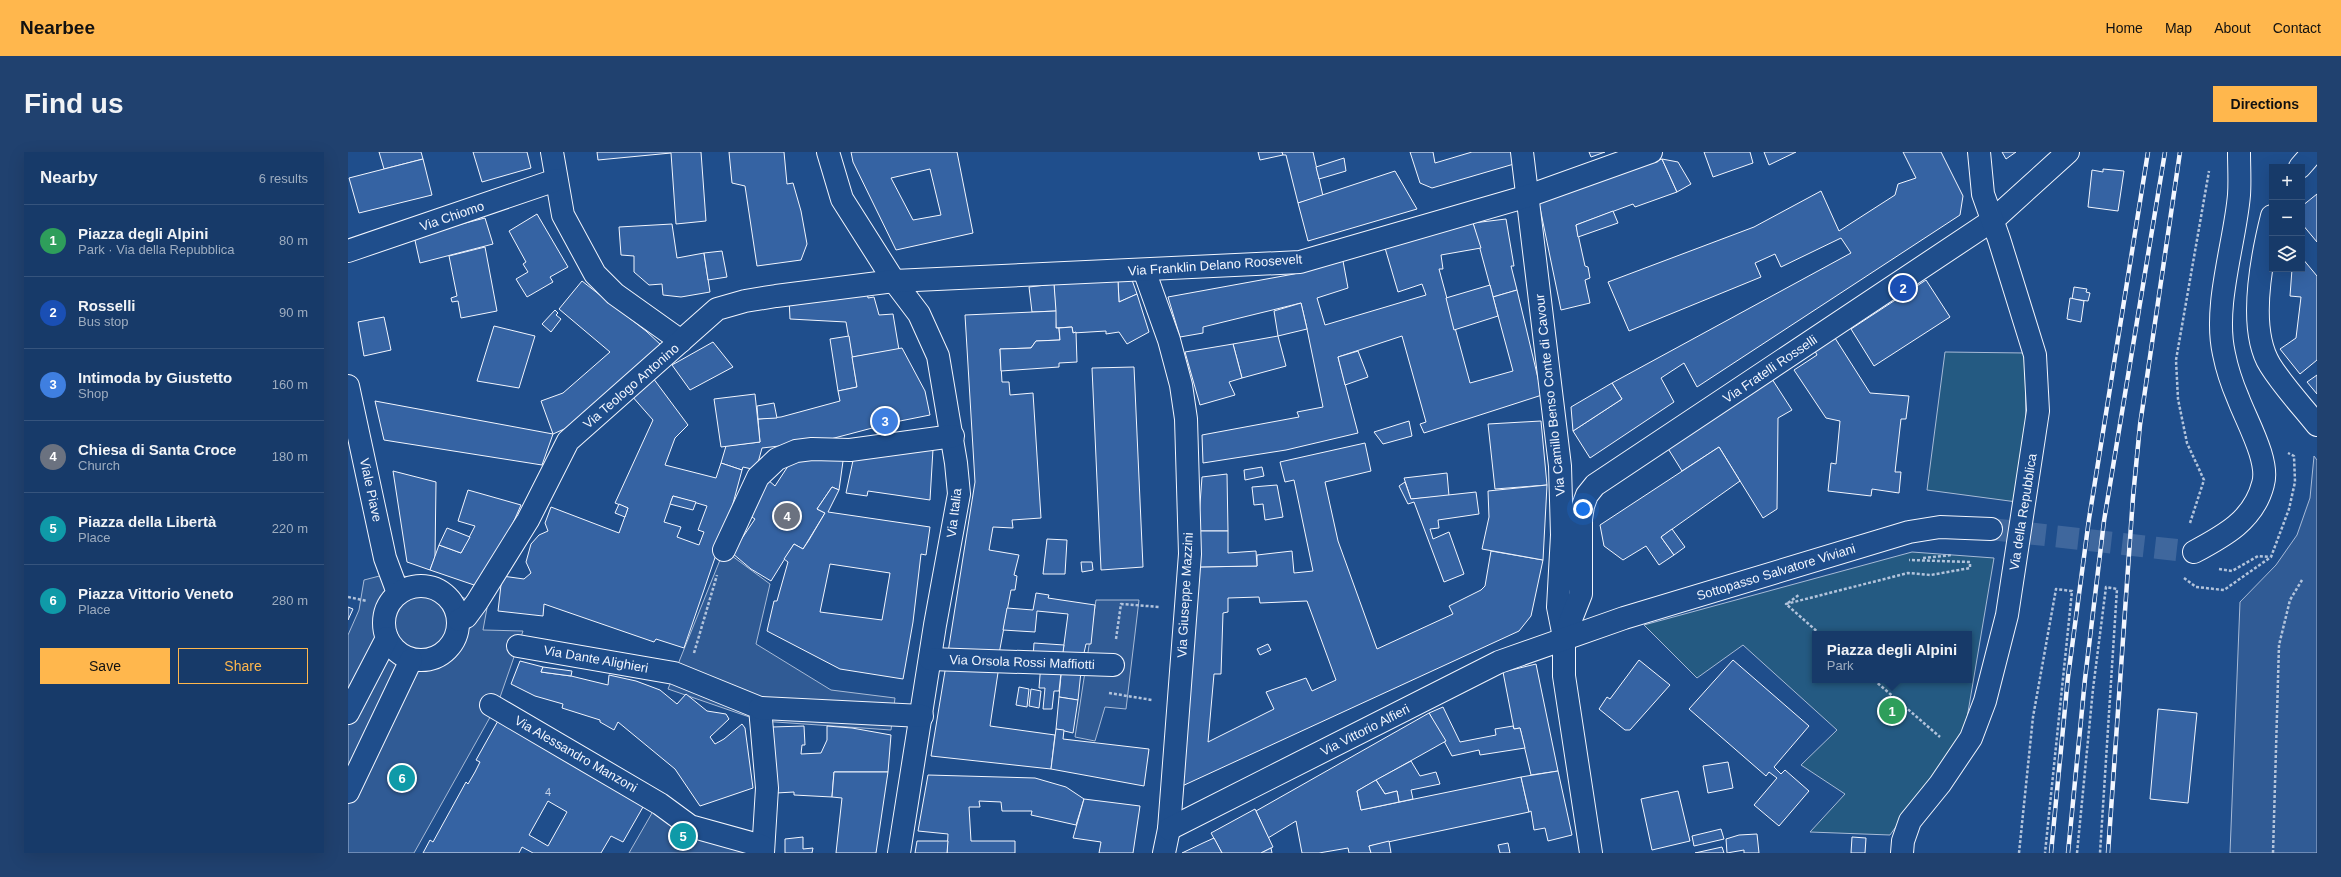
<!DOCTYPE html>
<html lang="en">
<head>
<meta charset="utf-8">
<style>
	:root { --surface:#173a69; --page:#20416f; --text:#f1f3f6; --muted:#9eadc0; --line:#36547d; --accent:#ffb74d }
	body { margin:0; font-family:Helvetica,sans-serif; background:var(--page); color:var(--text) }
	.controls { position:absolute; right:12px; top:12px; display:grid; overflow:hidden; border-radius:0px; box-shadow:0 4px 16px #0002 }
	.controls button { width:36px; height:36px; display:grid; place-items:center; padding:0; border:0; border-bottom:1px solid var(--line); background:var(--surface); color:var(--text); font:20px sans-serif }
	.you { position:absolute; left:1235px; top:357px; width:14px; height:14px; margin:-10px; border:3px solid #fff; border-radius:50%; background:#1a73e8; box-shadow:0 0 0 6px #1a73e833 }
	.badge { display:grid; place-items:center; width:26px; height:26px; border-radius:50%; background:var(--accent); color:#fff; font-size:13px; font-weight:700 }
	.pin { position:absolute; translate:-50% -50%; border:2px solid #fff; box-shadow:0 1px 4px #0006 }
	.popup { position:absolute; left:1464px; top:479px; width:160px; height:52px; box-sizing:border-box; display:grid; place-content:center; border-radius:0px; background:var(--surface); filter:drop-shadow(0 1px 3px #0005); font-size:13px; white-space:nowrap; color:var(--muted) }
	.popup b { font-size:15px; color:var(--text) }
	.popup::after { content:''; position:absolute; left:50%; top:100%; margin-left:-8px; border:8px solid transparent; border-top-color:var(--surface) }
	.list { margin:0; padding:0; list-style:none }
	h2 { display:flex; justify-content:space-between; align-items:center; height:52px; margin:0; padding:0 16px; font-size:17px }
	h2 small { font-size:13px; font-weight:400; color:var(--muted) }
	.list li { display:grid; grid-template-columns:26px 1fr auto; gap:12px; align-items:center; box-sizing:border-box; height:72px; padding:0 16px; border-top:1px solid var(--line) }
	.list b { display:block; font-size:15px; white-space:nowrap }
	.list p { margin:0; font-size:13px; white-space:nowrap; color:var(--muted) }
	.list em { font-size:13px; font-style:normal; color:var(--muted) }
	.actions { display:flex; gap:8px; padding:12px 16px }
	.actions a { flex:1; padding:9px 0; border:1px solid var(--accent); border-radius:0px; text-align:center; font-size:14px; color:var(--accent) }
	.actions .main { background:var(--accent); color:#111 }
	.icon { flex:none; width:22px; height:22px; fill:none; stroke:currentColor; stroke-width:2; stroke-linecap:round; stroke-linejoin:round }
	.map { position:relative; flex:none; width:1969px; height:701px; overflow:hidden; border-radius:0px }
	header { display:flex; align-items:center; gap:24px; box-sizing:border-box; height:56px; padding:0 20px; background:var(--accent); color:#111 }
	header strong { font-size:19px }
	nav { display:flex; gap:22px; margin-inline-start:auto; font-size:14px }
	.intro { display:flex; align-items:center; justify-content:space-between; box-sizing:border-box; height:96px; padding:0 24px }
	h1 { margin:0; font-size:28px }
	.button { padding:10px 18px; border-radius:0px; background:var(--accent); color:#111; font-size:14px; font-weight:700 }
	main { display:flex; gap:24px; padding:0 24px }
	aside { flex:1; background:var(--surface); border-radius:0px; box-shadow:0 4px 16px #0002 }
	.map>svg:first-child { display:block }
	.green { fill:#245a82; stroke:#a8bbd7; fill-rule:evenodd }
	.parking { fill:#305b95; stroke:#a8bbd7 }
	.building { fill:#3563a3; stroke:#f2f6ff; fill-rule:evenodd }
	.lines { fill:none; stroke-linecap:round; stroke-linejoin:round }
	.minor-tunnel { stroke:#3f679d; stroke-width:22; stroke-dasharray:22 11; stroke-linecap:butt }
	.minor-casing { stroke:#f2f6ff; stroke-width:24 }
	.path { stroke:#b3c4dc; stroke-width:2.5; stroke-dasharray:3 2; stroke-linecap:butt }
	.minor { stroke:#1f4e8c; stroke-width:22 }
	.rail-casing { stroke:#f2f6ff; stroke-width:4.5 }
	.rail { stroke:#1f4e8c; stroke-width:3; stroke-dasharray:9; stroke-linecap:butt }
	.labels { text-anchor:middle; dominant-baseline:central; stroke-width:3; stroke-linejoin:round; paint-order:stroke }
	.number-label { font-size:11px; fill:#c3d1e8 }
	.street-label { font-size:13px; fill:#f2f6ff; stroke:#1f4e8c }
</style>
</head>
<body>
<header>
<strong>Nearbee</strong>
<nav><a>Home</a><a>Map</a><a>About</a><a>Contact</a></nav>
</header>
<div class="intro"><h1>Find us</h1><a class="button">Directions</a></div>
<main>
<aside>
<h2>Nearby<small>6 results</small></h2>
<ul class="list">
<li><span class="badge" style="background:#2e9e5b">1</span><div><b>Piazza degli Alpini</b><p>Park · Via della Repubblica</p></div><em>80 m</em></li>
<li><span class="badge" style="background:#1a4fb4">2</span><div><b>Rosselli</b><p>Bus stop</p></div><em>90 m</em></li>
<li><span class="badge" style="background:#3f7fe0">3</span><div><b>Intimoda by Giustetto</b><p>Shop</p></div><em>160 m</em></li>
<li><span class="badge" style="background:#6b7280">4</span><div><b>Chiesa di Santa Croce</b><p>Church</p></div><em>180 m</em></li>
<li><span class="badge" style="background:#0f9aa8">5</span><div><b>Piazza della Libertà</b><p>Place</p></div><em>220 m</em></li>
<li><span class="badge" style="background:#0f9aa8">6</span><div><b>Piazza Vittorio Veneto</b><p>Place</p></div><em>280 m</em></li>
</ul>
<div class="actions"><a class="main">Save</a><a>Share</a></div>
</aside>
<div class="map">
<svg width="1969" height="701" viewBox="0 0 1969 701">
	<rect width="100%" height="100%" fill="#1f4e8c"/>
	<g class="green">
		<polygon points="1597,200 1677,201 1678,277 1669,350 1579,338"/>
		<path d="M1564 400 1646 406 1617 578 1542 683 1462 680 1497 642 1453 613 1489 578 1395 493 1349 526 1296 473ZM1467 482H1621V528H1467Z"/>
	</g>
	<g class="parking">
		<polygon points="1966,304 1969,308 1969,701 1882,701 1892,450 1928,413 1949,383 1962,346"/>
		<polygon points="376,398 422,432 408,492 483,538 547,546 543,578 413,569 320,537"/>
		<polygon points="43,421 77,429 139,456 135,478 175,479 150,551 66,701 0,701 0,483 11,458 16,428"/>
		<polygon points="748,448 791,448 778,557 757,555 747,589 727,585"/>
		<polygon points="308,654 415,701 281,701"/>
	</g>
	<g class="building">
		<polygon points="31,0 73,0 75,7 36,17"/>
		<polygon points="125,0 179,0 183,16 134,30"/>
		<polygon points="249,0 353,0 358,69 328,72 323,1 250,8"/>
		<polygon points="381,0 436,0 439,32 445,31 453,59 459,92 453,108 409,114 397,34 384,31"/>
		<path d="M503 0H609L625 81 548 98 505 10ZM582 17 593 63 565 68 543 26Z"/>
		<polygon points="910,0 934,0 935,3 912,8"/>
		<polygon points="934,0 965,0 975,44 950,51 938,3 935,3"/>
		<polygon points="1062,0 1085,0 1087,11 1124,0 1164,0 1166,12 1084,36 1072,31"/>
		<polygon points="1241,0 1257,0 1243,5"/>
		<polygon points="1356,0 1402,0 1405,11 1365,25"/>
		<polygon points="1416,0 1448,0 1421,13"/>
		<polygon points="1555,0 1593,0 1615,44 1612,63 1349,235 1336,211 1313,226 1326,250 1242,306 1225,279 1274,247 1264,231 1503,101 1493,86 1433,115 1427,102 1407,111 1413,125 1281,179 1260,130 1406,75 1473,39 1491,79 1547,43 1550,32 1568,26"/>
		<polygon points="1654,0 1668,0 1658,7"/>
		<polygon points="996,6 998,19 971,27 968,15"/>
		<polygon points="75,7 84,43 11,61 1,26"/>
		<polygon points="1314,7 1329,40 1287,55 1285,52 1228,73 1237,114 1240,115 1242,126 1237,128 1242,151 1213,158 1191,51"/>
		<polygon points="1314,7 1330,10 1343,32 1329,40"/>
		<polygon points="1755,17 1776,19 1770,59 1740,55 1744,18 1755,20"/>
		<polygon points="1047,19 1069,57 960,89 950,51"/>
		<polygon points="1969,42 1969,90 1954,72 1954,54"/>
		<polygon points="1265,59 1270,71 1230,85 1228,73"/>
		<polygon points="189,62 220,115 202,125 205,130 179,145 168,127 180,120 175,112 178,110 161,79"/>
		<polygon points="137,66 145,92 72,111 66,84"/>
		<polygon points="1158,67 1166,114 1163,114 1169,138 1145,145 1125,71"/>
		<polygon points="1125,71 1133,96 1093,103 1095,117 1091,117 1122,231 1165,219 1145,145 1169,138 1194,243 1076,281 1072,272 1078,270 1054,184 990,205 1010,281 938,298 855,311 854,283 951,265 949,260 975,255 959,177 953,151 855,175 855,181 832,185 820,145 946,122 995,109 1000,136 969,146 977,173 1078,143 1074,132 1050,140 1037,96"/>
		<polygon points="324,72 329,106 356,101 362,140 333,145 315,143 314,132 301,133 286,120 286,104 273,103 271,75"/>
		<polygon points="137,95 149,159 113,166 110,149 104,150 103,146 109,144 101,104"/>
		<polygon points="374,99 379,125 360,128 356,101"/>
		<polygon points="1954,106 1969,124 1969,208 1952,222 1932,197 1948,186 1953,145 1942,144 1944,117 1954,117"/>
		<polygon points="784,128 789,142 771,150 770,129"/>
		<polygon points="1578,128 1602,165 1526,214 1503,177"/>
		<polygon points="234,129 298,179 313,193 230,271 205,282 193,249 215,241 262,200 211,157"/>
		<polygon points="770,129 771,150 789,142 801,180 779,192 771,180 758,182 758,179 725,181 724,175 708,176 706,132"/>
		<polygon points="706,132 708,159 684,160 681,135"/>
		<polygon points="1142,133 1150,164 1106,178 1098,146"/>
		<polygon points="518,134 520,146 526,145 531,163 545,162 551,198 504,205 498,170 442,167 441,146"/>
		<polygon points="1726,135 1739,137 1738,140 1742,141 1740,149 1724,147"/>
		<polygon points="1722,146 1736,149 1733,170 1719,167"/>
		<polygon points="953,151 959,177 930,184 926,159"/>
		<polygon points="207,158 210,161 208,163 213,167 203,180 194,172"/>
		<polygon points="708,159 708,176 711,176 712,188 688,189 683,196 652,197 654,230 661,230 662,243 685,241 693,366 664,368 665,376 645,375 641,398 671,403 666,423 669,424 667,438 663,438 651,502 598,513 627,330 617,163"/>
		<polygon points="36,165 43,198 16,204 10,170"/>
		<polygon points="146,174 187,184 171,236 129,229"/>
		<polygon points="724,175 725,181 728,180 729,210 711,211 711,215 653,219 652,197 683,196 688,189 712,188 711,176"/>
		<polygon points="501,184 509,235 490,239 482,187"/>
		<polygon points="930,184 938,214 894,226 885,192"/>
		<polygon points="1487,186 1522,241 1561,244 1558,267 1553,267 1547,320 1553,320 1551,341 1524,337 1523,344 1480,339 1483,311 1488,312 1492,269 1478,266 1446,218 1469,203 1467,199"/>
		<polygon points="365,190 385,215 342,238 324,213"/>
		<polygon points="885,192 894,226 881,230 887,243 852,253 837,200"/>
		<polygon points="554,196 577,239 582,263 547,270 475,289 414,296 408,318 395,315 394,318 373,311 378,294 412,290 410,267 433,265 492,249 490,239 509,235 504,205"/>
		<polygon points="1010,199 1020,225 997,233 990,205"/>
		<polygon points="786,215 795,415 753,418 744,216"/>
		<polygon points="1969,223 1969,242 1959,230"/>
		<path d="M305 226 340 273 327 286 317 313 368 326 373 311 394 318 383 359 336 496 308 487 306 490 196 452 195 464 150 459 154 424 176 427 183 421 178 410 183 392 191 383 200 379 197 371 203 355 271 381 280 356 267 351 305 268 283 243ZM325 344 359 354 350 378 356 380 351 393 329 385 333 375 316 370Z"/>
		<polygon points="1424,227 1444,258 1430,266 1429,357 1415,366 1371,295 1334,319 1319,295"/>
		<polygon points="1264,231 1274,247 1225,279 1223,255"/>
		<polygon points="407,242 412,290 373,295 366,247"/>
		<polygon points="27,249 205,282 194,313 36,288"/>
		<polygon points="426,251 429,266 410,267 409,254"/>
		<polygon points="1061,269 1064,284 1035,292 1026,280"/>
		<polygon points="1193,269 1199,333 1147,337 1140,272"/>
		<path d="M1017 291 1023 319 977 330 990 389 1029 497 1105 462 1101 454 1133 438 1137 434 1143 399 1195 408 1183 464 1171 479 832 635 848 415 909 414V403L944 399 946 421 965 419 946 328 937 330 932 310ZM911 445 912 451 959 449 988 528 964 539 958 526 918 540 926 557 860 590 866 522H873L875 461 880 460V446Z"/>
		<polygon points="1371,295 1392,329 1313,385 1326,403 1311,413 1298,394 1275,408 1256,394 1252,373"/>
		<polygon points="585,297 582,348 520,339 519,344 498,341 506,304"/>
		<polygon points="496,302 491,338 484,335 469,357 477,361 455,397 446,392 423,429 403,417 384,401 407,367 399,362 420,328 427,334 444,308"/>
		<polygon points="914,315 916,324 897,328 896,318"/>
		<polygon points="45,319 88,330 87,405 82,418 59,410"/>
		<polygon points="1099,321 1101,344 1063,347 1056,326"/>
		<polygon points="879,322 880,379 850,379 854,325"/>
		<polygon points="1057,330 1063,347 1128,340 1131,362 1090,368 1091,376 1082,377 1085,387 1101,380 1116,422 1096,430 1066,350 1060,352 1051,334"/>
		<polygon points="929,333 935,365 917,368 915,352 906,353 904,335"/>
		<polygon points="1199,333 1195,408 1134,397 1141,365 1140,339"/>
		<path d="M484 335 491 338 480 360 582 375 578 403 573 402 565 470 555 527 492 517 419 479 426 449H429L440 410 436 407 446 392 455 397 461 388 477 361 469 357ZM482 412 542 421 534 468 472 460Z"/>
		<polygon points="120,338 173,353 158,387 129,434 82,418 91,393 113,401 127,374 110,369"/>
		<polygon points="325,344 348,350 345,358 322,352"/>
		<polygon points="271,352 280,356 277,365 267,361"/>
		<polygon points="99,376 122,385 113,401 91,393"/>
		<polygon points="1324,377 1337,395 1326,403 1313,385"/>
		<polygon points="850,379 880,379 880,401 908,399 909,414 848,415"/>
		<polygon points="699,387 719,388 717,422 695,422"/>
		<polygon points="733,410 744,410 745,418 734,420"/>
		<polygon points="688,441 701,443 700,446 747,453 743,492 738,492 734,510 714,507 720,462 689,459 687,480 655,478 659,456 685,458"/>
		<polygon points="0,455 5,457 0,468"/>
		<polygon points="686,491 716,493 714,507 734,510 730,548 711,545 714,512 685,506"/>
		<polygon points="920,492 923,498 912,503 909,497"/>
		<polygon points="1291,508 1322,533 1282,578 1277,578 1251,557 1259,545 1262,547"/>
		<polygon points="1385,508 1461,574 1426,615 1433,622 1437,618 1461,639 1431,674 1406,653 1429,626 1421,620 1418,624 1341,557"/>
		<polygon points="172,509 195,515 193,520 223,524 260,533 261,523 288,529 312,538 329,552 338,542 359,559 378,562 381,567 362,585 367,592 376,587 394,572 397,576 405,636 352,654 327,617 270,570 266,578 252,570 252,568 214,556 215,552 187,544 163,532"/>
		<polygon points="693,511 714,512 711,539 706,539 704,557 695,557 697,536 691,536"/>
		<polygon points="1188,512 1210,619 1183,623 1172,576 1166,577 1155,520"/>
		<polygon points="598,513 651,514 642,574 707,583 703,617 583,604"/>
		<polygon points="195,515 224,519 223,524 193,520"/>
		<polygon points="671,535 681,537 679,555 668,553"/>
		<polygon points="683,537 693,539 691,556 681,554"/>
		<polygon points="711,545 730,548 725,581 708,577"/>
		<polygon points="1095,555 1112,590 1148,583 1147,577 1165,574 1166,577 1172,576 1177,596 1132,603 1131,598 1104,604 1081,561"/>
		<polygon points="1810,557 1849,561 1840,651 1802,647"/>
		<polygon points="1081,561 1098,589 1009,639 1013,658 1173,625 1181,660 1021,694 1023,701 1001,701 1000,696 971,701 954,701 948,669 920,686 908,659"/>
		<path d="M151 567 299 648 275 690 263 684 253 701H185L174 695 171 701H75L82 688 85 690 118 630 120 632 127 620 132 610 128 608ZM200 649 219 660 200 694 181 683Z"/>
		<polygon points="456,574 457,593 454,593 453,602 473,601 479,588 479,574 504,576 543,583 540,620 486,620 484,645 446,643 446,640 428,641 424,575"/>
		<polygon points="708,577 716,578 715,587 801,597 796,634 703,617"/>
		<polygon points="1063,609 1072,624 1088,620 1092,632 1063,638 1065,647 1051,650 1049,639 1037,642 1028,628"/>
		<polygon points="1380,610 1385,636 1360,641 1355,614"/>
		<polygon points="1210,619 1224,683 1200,689 1197,676 1186,678 1183,659 1181,660 1173,625"/>
		<polygon points="486,620 540,620 528,701 488,701 494,646 484,645"/>
		<polygon points="580,623 687,626 718,635 736,647 728,673 683,663 684,659 654,659 653,650 631,649 632,655 621,655 623,689 667,689 667,701 599,701 600,682 570,679"/>
		<polygon points="1028,628 1037,642 1049,639 1051,650 1013,658 1009,639"/>
		<polygon points="1330,639 1342,689 1304,698 1293,647"/>
		<polygon points="736,647 792,654 785,701 751,701 753,690 725,686"/>
		<polygon points="907,657 925,695 913,701 874,701 863,681"/>
		<polygon points="1373,677 1376,687 1346,694 1344,684"/>
		<polygon points="1409,682 1411,701 1396,701 1396,698 1379,701 1378,687 1391,683"/>
		<polygon points="455,685 455,697 465,696 464,701 437,701 437,687"/>
		<polygon points="1504,685 1518,686 1517,701 1503,701"/>
		<polygon points="866,686 874,701 834,701 855,691"/>
		<polygon points="569,689 600,689 599,701 567,701"/>
		<polygon points="1041,689 1043,701 1023,701 1021,694"/>
		<polygon points="1160,691 1162,701 1152,701 1150,693"/>
		<polygon points="1374,695 1376,701 1347,701"/>
		<polygon points="923,696 924,701 913,701"/>
	</g>
	<g class="lines">
		<polyline class="minor-tunnel" points="1643,377 1846,400"/>
		<defs>
			<g id="minor">
				<polyline points="204,0 215,63 247,122 267,142 333,189"/>
				<polyline points="480,0 494,47 546,129 571,162 590,204 608,311 611,342 587,473 551,701"/>
				<polyline points="1174,0 1212,314 1214,383 1210,455 1216,485 1216,524 1243,701"/>
				<polyline points="1952,15 1965,0"/>
				<path d="M1924 64C1914 104 1899 176 1922 213 1935 234 1953 253 1969 273"/>
				<polyline points="0,99 208,28"/>
				<polyline points="796,118 821,188 833,233 838,267 842,402 821,677 816,701"/>
				<polyline points="0,234 37,406 50,441"/>
				<polyline points="376,398 410,325 429,307 448,299 464,297 502,298 605,284"/>
				<path d="M1846 400C1876 384 1906 368 1915 332 1922 309 1898 268 1890 246 1884 232 1879 217 1876 202 1865 154 1887 91 1891 43 1892 29 1891 14 1891 0"/>
				<circle cx="73" cy="471" r="37"/>
				<polyline points="111,468 118,465 129,450 180,368 220,289 369,157 397,149 428,144 546,129 952,110 1180,44 1303,0"/>
				<polyline points="1216,485 1233,442 1233,367 1235,354 1239,343 1247,333 1645,68 1720,0"/>
				<polyline points="170,494 326,521 412,556 419,636 415,701"/>
				<polyline points="582,507 765,513"/>
				<polyline points="143,553 312,652 342,674 414,694"/>
				<polyline points="412,556 574,564"/>
				<polyline points="0,561 39,486"/>
				<polyline points="0,640 63,508"/>
				<polyline points="821,677 1151,510 1276,466 1561,380 1592,375 1643,377"/>
				<polyline points="1554,701 1555,689 1562,669 1592,632 1623,586 1637,549 1659,463 1690,259 1687,203 1651,87 1635,42 1631,0"/>
			</g>
		</defs>
		<use href="#minor" class="minor-casing"/>
		<g class="path">
			<polyline points="1842,371 1856,328 1839,291 1830,247 1828,208 1861,19"/>
			<polyline points="1575,406 1604,403"/>
			<polyline points="1871,417 1884,419 1910,404 1922,405"/>
			<polyline points="1836,426 1848,435 1876,438 1923,405 1941,357 1947,330 1946,304 1940,301"/>
			<polyline points="0,445 19,449"/>
			<polyline points="1440,451 1452,442"/>
			<polyline points="1472,482 1438,452 1560,421 1583,423 1622,416 1622,410 1561,408"/>
			<polyline points="768,487 773,452 812,455"/>
			<polyline points="346,501 369,423"/>
			<polyline points="1526,528 1592,585"/>
			<polyline points="761,541 804,548"/>
			<polyline points="1671,701 1685,565 1708,437 1724,439 1697,701"/>
			<polyline points="1729,701 1745,537 1758,435 1769,437 1752,701"/>
			<polyline points="1925,701 1931,493 1942,448 1954,428"/>
		</g>
		<use href="#minor" class="minor"/>
		<defs>
			<g id="rail">
				<polyline points="1703,701 1720,525 1741,367 1800,0"/>
				<polyline points="1720,701 1737,527 1756,369 1817,0"/>
				<polyline points="1760,701 1785,345 1792,273 1832,0"/>
			</g>
		</defs>
		<use href="#rail" class="rail-casing"/>
		<use href="#rail" class="rail"/>
	</g>
	<g class="labels">
		<g class="number-label">
			<text x="200" y="640">4</text>
		</g>
		<g class="street-label">
			<text transform="translate(104 64) rotate(-19)">Via Chiomo</text>
			<text transform="translate(867 113) rotate(-4)">Via Franklin Delano Roosevelt</text>
			<text transform="translate(1422 217) rotate(-34)">Via Fratelli Rosselli</text>
			<text transform="translate(283 234) rotate(-41)">Via Teologo Antonino</text>
			<text transform="translate(1202 243) rotate(-96)">Via Camillo Benso Conte di Cavour</text>
			<text transform="translate(23 338) rotate(78)">Viale Piave</text>
			<text transform="translate(1675 360) rotate(-81)">Via della Repubblica</text>
			<text transform="translate(606 361) rotate(-83)">Via Italia</text>
			<text transform="translate(1428 420) rotate(-17)">Sottopasso Salvatore Viviani</text>
			<text transform="translate(837 443) rotate(-87)">Via Giuseppe Mazzini</text>
			<text transform="translate(248 507) rotate(10)">Via Dante Alighieri</text>
			<text transform="translate(674 510) rotate(2)">Via Orsola Rossi Maffiotti</text>
			<text transform="translate(1017 578) rotate(-27)">Via Vittorio Alfieri</text>
			<text transform="translate(228 602) rotate(30)">Via Alessandro Manzoni</text>
		</g>
	</g>
</svg>
<div class="controls">
<button>+</button>
<button>−</button>
<button><svg class="icon" aria-label="layers" viewBox="0 0 24 24"><path d="M12 4l9 5-9 5-9-5zM3 14l9 5 9-5"/></svg></button>
</div>
<div class="you"></div>
<div class="pin badge" style="left:1544px;top:559px;background:#2e9e5b">1</div>
<div class="popup"><b>Piazza degli Alpini</b>Park</div>
<div class="pin badge" style="left:1555px;top:136px;background:#1a4fb4">2</div>
<div class="pin badge" style="left:537px;top:269px;background:#3f7fe0">3</div>
<div class="pin badge" style="left:439px;top:364px;background:#6b7280">4</div>
<div class="pin badge" style="left:335px;top:684px;background:#0f9aa8">5</div>
<div class="pin badge" style="left:54px;top:626px;background:#0f9aa8">6</div>
</div>
</main>
</body>
</html>
